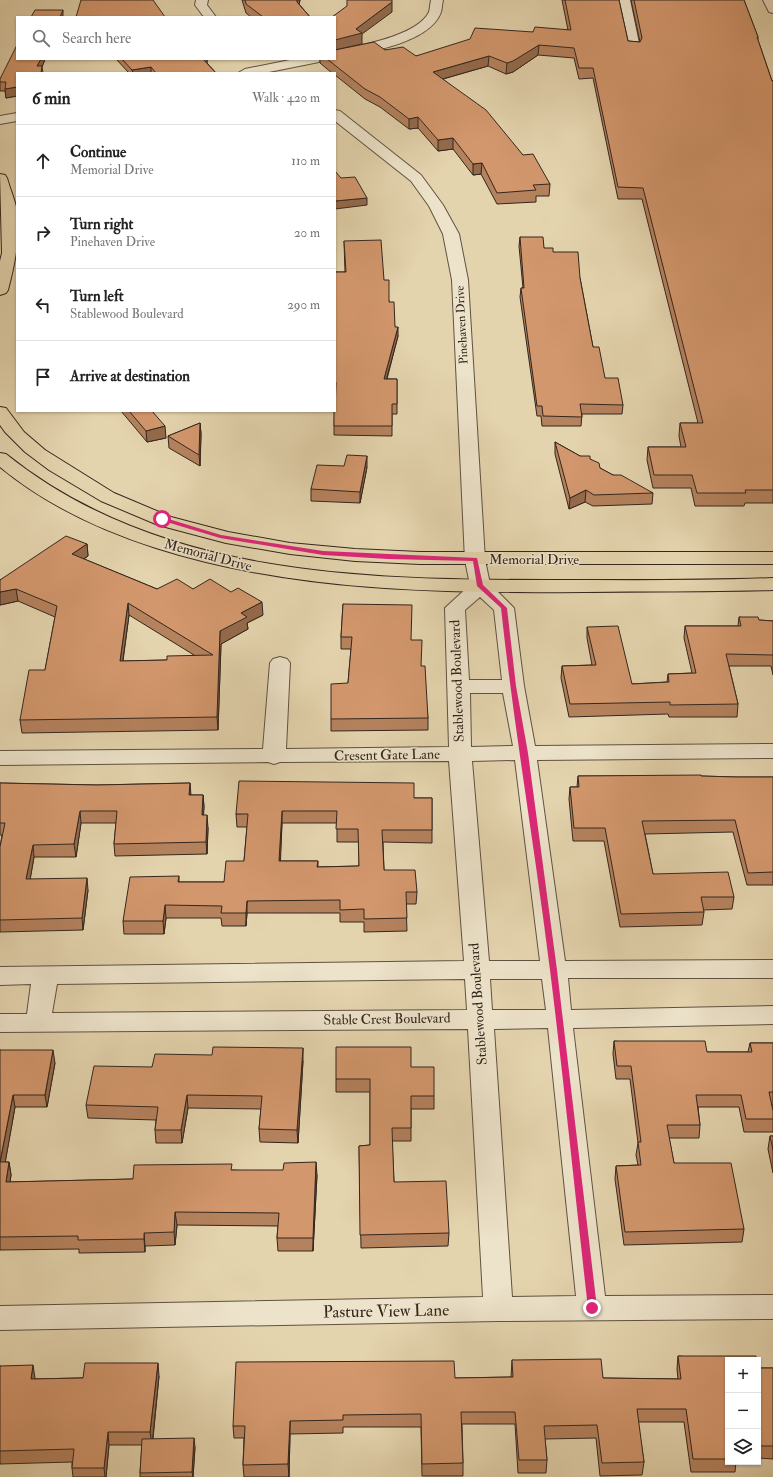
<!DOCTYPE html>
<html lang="en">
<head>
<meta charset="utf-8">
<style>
	:root { --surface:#fff; --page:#f2f2f2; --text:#222; --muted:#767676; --line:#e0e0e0 }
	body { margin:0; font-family:"IM FELL Double Pica",serif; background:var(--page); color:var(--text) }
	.controls { position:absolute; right:12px; bottom:12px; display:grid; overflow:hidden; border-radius:0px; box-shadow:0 1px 3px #0004 }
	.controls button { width:36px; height:36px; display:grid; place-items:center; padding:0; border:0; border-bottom:1px solid var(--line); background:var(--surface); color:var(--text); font:20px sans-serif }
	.stop { position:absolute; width:12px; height:12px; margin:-9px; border:3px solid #db2777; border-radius:50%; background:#fff }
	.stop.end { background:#db2777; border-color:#fff; box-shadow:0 1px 4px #0008 }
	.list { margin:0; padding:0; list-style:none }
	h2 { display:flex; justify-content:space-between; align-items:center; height:52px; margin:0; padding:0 16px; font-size:17px }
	h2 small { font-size:13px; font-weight:400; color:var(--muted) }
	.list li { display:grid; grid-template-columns:26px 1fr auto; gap:12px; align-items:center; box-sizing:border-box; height:72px; padding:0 16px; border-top:1px solid var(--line) }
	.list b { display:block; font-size:15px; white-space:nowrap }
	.list p { margin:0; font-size:13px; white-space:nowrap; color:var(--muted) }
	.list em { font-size:13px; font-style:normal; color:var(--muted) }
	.icon { flex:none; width:22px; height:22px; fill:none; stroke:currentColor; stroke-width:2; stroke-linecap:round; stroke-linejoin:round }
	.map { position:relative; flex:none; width:773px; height:1477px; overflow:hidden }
	.search { position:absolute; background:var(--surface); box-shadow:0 1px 3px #0004; left:16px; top:16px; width:320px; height:44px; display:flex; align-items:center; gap:10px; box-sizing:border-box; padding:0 14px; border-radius:0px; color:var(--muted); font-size:15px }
	.panel { position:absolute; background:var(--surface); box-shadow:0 1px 3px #0004; left:16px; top:72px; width:320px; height:340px; border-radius:0px }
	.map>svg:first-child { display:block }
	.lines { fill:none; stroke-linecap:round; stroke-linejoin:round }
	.minor-casing { stroke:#5f5242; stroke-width:2 }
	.major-casing { stroke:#33261e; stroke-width:2 }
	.minor { fill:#ede3ca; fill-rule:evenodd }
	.major { fill:#e4d4ae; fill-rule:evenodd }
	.wall { fill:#b5825e; stroke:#33261e; fill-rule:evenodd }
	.shaded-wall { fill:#946a4c; stroke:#33261e }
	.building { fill:#d3976d; stroke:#33261e; fill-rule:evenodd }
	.route { fill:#db2777 }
	.labels { text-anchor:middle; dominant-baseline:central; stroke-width:3; stroke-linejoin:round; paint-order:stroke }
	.far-street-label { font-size:12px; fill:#33261e; stroke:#ede3ca }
	.street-label { font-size:14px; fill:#33261e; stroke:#ede3ca }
	.near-street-label { font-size:17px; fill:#33261e; stroke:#ede3ca }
</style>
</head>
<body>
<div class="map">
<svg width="773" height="1477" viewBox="0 0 773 1477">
	<rect width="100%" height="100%" fill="#e4d4ae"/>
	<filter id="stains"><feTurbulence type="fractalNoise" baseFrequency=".005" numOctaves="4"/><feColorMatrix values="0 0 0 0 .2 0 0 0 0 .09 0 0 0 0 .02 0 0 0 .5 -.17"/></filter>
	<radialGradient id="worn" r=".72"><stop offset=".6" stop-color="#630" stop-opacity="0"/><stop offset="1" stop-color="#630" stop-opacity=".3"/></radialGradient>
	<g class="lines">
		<defs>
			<g id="minor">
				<polygon points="196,0 208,0 207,5 216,17 204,17 195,5"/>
				<path d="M431 0H443C442 4 442 9 441 12 430 44 363 53 335 59V51C358 46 418 36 429 12 430 9 430 4 431 0Z"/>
				<polygon points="618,0 630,0 640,48 639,51 629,51 628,48"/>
				<polygon points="763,0 773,0 773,13 769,12"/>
				<polygon points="295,59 320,59 319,62 264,73 238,73 245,69"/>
				<path d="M335 110 340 111 421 175 443 205 459 234 468 280 485 560 490 584 514 608 524 686 535 746 773 744V758L537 760 565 961 773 960V978H568L571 1010 773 1006V1024L573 1028 605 1296 773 1295V1319L498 1321 0 1330V1306L483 1297 468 1029 0 1032V1014H27L31 984 0 985V967L464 961 449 761 280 762 274 764 268 762 0 765V751L263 749 270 663 273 659 280 657 287 659 290 663 286 749 449 747 445 608 470 585 465 560 452 280 443 234 429 206 411 181 335 121ZM480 597 494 610 502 680H469L465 610ZM470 693H503L513 746 471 747ZM515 760 540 961H489L472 761ZM465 979 467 1010 52 1013 57 984ZM490 979H542L546 1010H492ZM548 1028 576 1296 512 1297 494 1029Z"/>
				<polygon points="17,113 17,121 0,124 0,116"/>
			</g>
			<g id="major">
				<path d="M0 174 5 175 7 178C10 189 15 200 17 211 20 239 15 263 8 290L6 293 0 295V261L2 253Z"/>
				<polygon points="0,407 6,408 24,432 45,450 114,493 171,517 228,532 290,543 355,549 420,552 773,552 773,564 420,564 355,561 290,554 226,543 158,525 101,501 49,470 25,452 5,432 0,425"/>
				<path d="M0 453 6 454C157 576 362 580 546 580 622 580 697 581 773 578V590C710 592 647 591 585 592 440 593 294 592 156 548 100 530 46 505 0 467Z"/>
			</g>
		</defs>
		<use href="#minor" class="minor-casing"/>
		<use href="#major" class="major-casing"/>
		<use href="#minor" class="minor"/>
		<use href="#major" class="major"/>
	</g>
	<g class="wall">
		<polygon points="242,0 300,0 299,4 310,17 251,17 246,13"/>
		<polygon points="562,0 619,0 628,41 640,42 631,0 744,0 758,37 758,40 772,81 773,81 773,503 745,503 744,506 695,506 691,488 653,488 647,460 648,447 681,447 679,436 680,423 698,423 642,199 618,199 593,78 579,79 574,58 538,55 513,72 506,74 488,66 443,79 523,155 550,184 549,196 536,196 536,202 497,204 481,174 473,175 453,149 438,151 418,128 409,129 380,107 365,99 335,75 335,73 332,73 320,63 320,59 335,59 385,50 416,56 533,32 568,30"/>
		<polygon points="17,59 45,59 42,67 17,73 17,96 6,98 5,91 0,91 0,79"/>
		<polygon points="116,59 207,59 207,63 216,73 129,73"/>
		<polygon points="520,237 544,248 553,252 580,278 593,347 605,378 623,405 622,414 582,414 581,426 542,426 541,416 537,416 520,297 521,288 523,288 519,246"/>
		<polygon points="344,241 384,280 395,327 398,336 387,379 397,379 397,414 392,414 392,436 334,435 334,426 335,391 335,272 345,272"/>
		<polygon points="121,411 152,411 166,438 147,442"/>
		<polygon points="200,423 201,434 200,466 169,448 168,436"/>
		<polygon points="555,442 580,456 590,459 600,468 613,475 653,493 652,504 593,506 585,502 569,509 555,454"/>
		<polygon points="367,467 360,503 311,501 311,489"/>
		<path d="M87 544 88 556 84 559 157 589H193L263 615 247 623 248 629 221 644 218 730 22 733 20 720 45 670 55 617 18 601 0 605V580ZM129 615 194 655 167 660 123 661Z"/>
		<polygon points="343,604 411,640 421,666 428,718 428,730 331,731 331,719 348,683 351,649 341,649 341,637"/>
		<polygon points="739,617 759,620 773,621 773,675 771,666 729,666 738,704 737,717 669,717 668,714 569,717 561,678 562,666 592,665 587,638 587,627 632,684 667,682 668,674 692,673 684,638 685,626 738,626"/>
		<polygon points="578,776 701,776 736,777 773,777 773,885 747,885 733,832 645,834 653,874 734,897 732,909 703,910 704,912 702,925 620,927 604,841 573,841 569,799 570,787 577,787"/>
		<polygon points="0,783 97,785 190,783 190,795 203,795 204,807 203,815 208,828 207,854 115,856 114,844 116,823 81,823 76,857 34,857 30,879 88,890 83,930 0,932 0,847 2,835 0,835"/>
		<path d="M414 798H432V843L383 842 384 870 417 892 416 904H406L407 931 364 932V922H340V913H247L246 926H222L221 918H166L164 934H124L123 921 179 876V882H224L244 861 247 827H237L236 814ZM282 823H337V842H359V866L318 867V861H280Z"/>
		<polygon points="614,1041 707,1052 748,1052 750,1043 773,1043 773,1105 772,1105 773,1111 773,1132 744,1132 739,1107 698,1107 700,1125 699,1138 669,1138 674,1163 744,1229 742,1242 624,1245 615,1179 616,1166 638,1165 636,1155 638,1143 630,1079 616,1079 613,1054"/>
		<polygon points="0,1050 55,1063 47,1107 15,1107 5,1162 9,1162 11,1175 10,1182 133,1179 232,1170 317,1175 313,1251 278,1251 277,1238 278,1226 177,1225 175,1245 145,1246 145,1252 79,1253 79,1249 0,1250"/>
		<polygon points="303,1061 298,1143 260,1142 259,1129 261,1109 188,1108 182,1143 156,1143 155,1130 156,1120 88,1118 86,1105 152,1067"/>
		<polygon points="411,1067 434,1096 434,1109 411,1109 411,1141 392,1141 394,1182 449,1233 448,1246 361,1248 359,1146 370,1145 370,1092 336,1092 336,1079"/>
		<polygon points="770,1136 773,1136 773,1173 768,1149"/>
		<polygon points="678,1356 728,1360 728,1462 736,1462 735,1472 691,1472 684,1422 638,1422 644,1462 642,1475 600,1476 596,1438 545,1439 547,1460 546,1473 518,1473 515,1424 462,1424 463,1463 463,1476 422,1476 421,1427 343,1427 343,1433 290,1434 289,1477 244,1477 243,1465 244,1438 234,1438 233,1426 455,1378 511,1377 512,1360 603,1378 678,1379 677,1369"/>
		<polygon points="0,1366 35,1378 35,1379 159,1376 153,1439 195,1447 193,1477 140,1477 140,1473 142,1445 109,1445 106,1477 73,1477 72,1468 72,1462 0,1464"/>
		<polygon points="758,1368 773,1368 773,1459 758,1458"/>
	</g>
	<g class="shaded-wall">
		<polygon points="297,0 300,0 297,12"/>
		<polygon points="392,2 392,12 362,34 362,44 335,50 335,40 356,29"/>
		<polygon points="63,10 63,17 60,17"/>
		<polygon points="539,45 538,55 513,72 506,74 507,63"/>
		<polygon points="489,56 488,66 432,82 433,72"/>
		<polygon points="41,59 45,59 42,67 43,73 41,73 37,66"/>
		<polygon points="203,59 207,59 207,65"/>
		<polygon points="151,67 151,73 133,73 132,70"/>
		<polygon points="17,87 17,96 6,98 5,89"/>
		<polygon points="418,117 418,128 409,129 409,119"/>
		<polygon points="453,138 453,149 438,151 438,140"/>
		<polygon points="482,163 481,174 473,175 473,164"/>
		<polygon points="367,198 367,205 335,209 335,201"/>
		<polygon points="398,327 398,336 384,388 384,379"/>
		<polygon points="200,423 201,434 200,466 199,455"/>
		<polygon points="165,426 166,438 147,442 146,431"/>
		<polygon points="367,456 367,467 360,503 360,492"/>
		<polygon points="586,490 585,502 569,509 570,498"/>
		<polygon points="87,544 88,556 73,566 72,554"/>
		<polygon points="16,589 18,601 0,605 0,592"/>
		<polygon points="262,602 263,615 247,623 248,629 221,644 218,730 217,717 220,631 241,613"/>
		<polygon points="128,603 129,615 121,673 120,661"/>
		<polygon points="190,783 191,795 189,795"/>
		<polygon points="203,795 204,807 203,828 202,815"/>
		<polygon points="80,811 81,823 76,857 74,844"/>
		<polygon points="282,811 282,823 280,873 279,861"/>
		<polygon points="207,815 208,828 207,854 206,842"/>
		<polygon points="33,845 34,857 28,892 26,879"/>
		<polygon points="87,878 88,890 83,930 82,918"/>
		<polygon points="247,901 247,913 246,926 246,913"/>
		<polygon points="165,905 166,918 164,934 163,921"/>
		<polygon points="303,1048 303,1061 298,1143 297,1130"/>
		<polygon points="53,1050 55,1063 47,1107 45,1095"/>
		<polygon points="13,1095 15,1107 3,1175 0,1162"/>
		<polygon points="187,1095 188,1108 182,1143 181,1130"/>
		<polygon points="9,1162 11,1175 8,1195 6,1182"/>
		<polygon points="316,1162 317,1175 313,1251 313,1238"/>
		<polygon points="175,1212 177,1225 175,1245 174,1232"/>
		<polygon points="144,1233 145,1246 145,1252 144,1239"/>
		<polygon points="158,1363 159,1376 152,1445 150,1432"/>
		<polygon points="33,1365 35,1378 33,1392 31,1379"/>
		<polygon points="290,1421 290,1434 289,1477 288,1464"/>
		<polygon points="108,1432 109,1445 106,1477 105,1477 104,1468"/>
		<polygon points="194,1438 195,1447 193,1477 192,1472"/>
	</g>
	<g class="building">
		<polygon points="81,0 153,0 165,17 76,17"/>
		<polygon points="245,0 297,0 297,2 310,17 263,17 246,4"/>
		<polygon points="347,0 392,0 392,2 356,29 362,33 335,40 335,17 332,17 347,6"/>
		<polygon points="565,0 619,0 628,41 640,42 642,38 634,0 744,0 758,37 757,37 772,81 773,81 773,490 745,490 746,493 697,493 692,475 654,475 648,447 686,447 680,423 703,423 643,188 618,187 593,68 579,68 574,48 539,45 513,61 507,63 489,56 433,72 486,110 523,155 533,154 550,184 533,185 536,190 497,193 482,163 473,164 453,138 438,140 418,117 409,119 380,97 365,89 327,59 335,59 335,50 374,42 385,50 403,47 416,56 470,39 475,28 533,32 535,27 571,30"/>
		<polygon points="35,10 63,10 60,17 31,17"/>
		<polygon points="17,45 17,59 41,59 37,66 42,66 41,73 17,73 17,87 5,89 6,82 0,82 0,79"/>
		<polygon points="122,59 203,59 216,73 156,73 151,67 132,70"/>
		<polygon points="335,171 341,178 355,177 367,198 335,201"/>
		<polygon points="520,237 543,237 544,248 553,248 553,252 578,252 580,278 593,347 599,347 605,378 618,378 623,405 580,404 582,417 543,416 542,406 537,406 521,288 524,288"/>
		<polygon points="381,240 384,280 389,280 389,302 394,302 395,327 398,327 384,379 397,379 397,404 392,404 392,426 334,426 334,411 335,411 336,382 335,382 335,272 346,272 344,241"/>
		<polygon points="129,411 152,411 165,426 146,431"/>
		<polygon points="200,423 199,455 168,436"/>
		<polygon points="555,442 580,456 590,456 590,459 599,463 600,468 613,475 621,475 653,493 594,495 586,490 570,498"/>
		<polygon points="347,455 367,456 360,492 311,489 317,465 344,466"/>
		<path d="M66 536 87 544 72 554 157 589 177 579 193 589 210 579 231 592 238 588 262 602 241 613 247 617 220 631 217 717 20 720 29 670H45L57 606 16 589 0 592V580ZM128 603 213 655 167 656V660L120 661Z"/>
		<polygon points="343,604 412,605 411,640 422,640 421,666 425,666 428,718 331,719 331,684 348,683 352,637 341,637"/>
		<polygon points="739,617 758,617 759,620 773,621 773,655 726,654 738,704 670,705 670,702 570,704 562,666 596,665 587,627 618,626 632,684 669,682 668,674 696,673 685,626 741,626"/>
		<polygon points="701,775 701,776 736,777 773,777 773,872 748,873 735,820 642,821 653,874 728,872 734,897 701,897 704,912 621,914 605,828 574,828 570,787 579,787 578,776"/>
		<path d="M239 781 414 783V798H432V830H382L384 870H415L417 892H406L407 918 364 919V909L340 910V900L247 901 246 913H221L222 906 165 905 163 921H123L130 877 179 876 178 882H224L226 861H244L248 814H236ZM282 811H337L336 829H358L359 866 317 867 318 861H279Z"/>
		<polygon points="0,783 97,785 190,783 189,795 203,795 202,815 207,815 206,842 114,844 117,811 80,811 74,844 33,845 26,879 87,878 82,918 0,920 0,847 5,823 0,823"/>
		<polygon points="614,1041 705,1041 707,1052 752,1052 750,1043 773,1043 773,1092 769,1092 773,1111 773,1119 746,1119 741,1095 696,1095 700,1125 667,1125 674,1163 731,1163 744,1229 625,1232 616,1166 641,1165 638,1142 641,1142 631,1066 617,1066"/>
		<polygon points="213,1047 303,1048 297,1130 259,1129 262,1096 187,1095 181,1130 155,1130 158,1107 86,1105 94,1066 152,1067 155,1054 212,1055"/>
		<polygon points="336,1047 411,1047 411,1067 434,1067 434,1096 411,1096 411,1128 392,1128 394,1182 446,1181 449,1233 360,1235 359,1146 370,1145 370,1079 336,1079"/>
		<polygon points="0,1050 53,1050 45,1095 13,1095 0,1162 9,1162 6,1182 133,1179 134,1165 232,1164 231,1170 283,1170 284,1163 316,1162 313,1238 277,1238 279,1213 175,1212 174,1232 144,1233 144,1239 78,1240 78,1236 0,1237"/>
		<polygon points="770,1136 773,1136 773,1150"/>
		<polygon points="678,1356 756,1356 756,1360 728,1360 728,1459 693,1459 686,1409 637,1409 644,1462 602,1463 597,1425 544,1426 547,1460 519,1460 515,1412 461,1412 463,1463 422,1464 421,1414 343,1415 343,1420 290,1421 288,1464 243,1465 245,1426 233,1426 236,1362 454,1361 455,1378 513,1377 512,1360 601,1359 603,1378 681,1379"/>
		<polygon points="85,1363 158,1363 150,1432 108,1432 104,1468 72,1468 74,1449 0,1451 0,1366 33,1365 31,1379 83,1378"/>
		<rect x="758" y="1368" width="15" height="78"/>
		<polygon points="194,1438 192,1472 140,1473 142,1439"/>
	</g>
	<path class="route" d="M162 517 221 535 323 551 477 558 483 585 507 608 516 686 528 753 557 970 597 1308 596 1310H589L588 1308C575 1195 564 1082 550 970 535 849 514 729 501 608L477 586 473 561 388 559 323 555 220 538 160 520Z"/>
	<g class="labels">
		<g class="far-street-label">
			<text transform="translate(462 325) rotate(-93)">Pinehaven Drive</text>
		</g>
		<g class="street-label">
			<text transform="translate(208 555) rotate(15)">Memorial Drive</text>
			<text x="534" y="559">Memorial Drive</text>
			<text transform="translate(457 681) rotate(-92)">Stablewood Boulevard</text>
			<text transform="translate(387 755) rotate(-1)">Cresent Gate Lane</text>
			<text transform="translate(478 1004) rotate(-94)">Stablewood Boulevard</text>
			<text transform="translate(387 1019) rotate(-1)">Stable Crest Boulevard</text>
		</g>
		<g class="near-street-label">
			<text transform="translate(386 1311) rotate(-1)">Pasture View Lane</text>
		</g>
	</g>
	<rect width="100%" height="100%" filter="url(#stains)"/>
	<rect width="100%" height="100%" fill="url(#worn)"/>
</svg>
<div class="controls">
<button>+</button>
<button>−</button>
<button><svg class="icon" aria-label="layers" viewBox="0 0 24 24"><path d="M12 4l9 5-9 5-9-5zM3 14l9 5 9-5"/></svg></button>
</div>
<div class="stop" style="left:162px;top:519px"></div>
<div class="stop end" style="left:592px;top:1308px"></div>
<div class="search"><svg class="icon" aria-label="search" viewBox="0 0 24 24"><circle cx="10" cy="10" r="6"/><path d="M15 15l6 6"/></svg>Search here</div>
<section class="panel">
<h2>6 min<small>Walk · 420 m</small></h2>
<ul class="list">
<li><svg class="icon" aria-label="ahead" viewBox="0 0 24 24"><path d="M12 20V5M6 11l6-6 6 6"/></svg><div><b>Continue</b><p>Memorial Drive</p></div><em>110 m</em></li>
<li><svg class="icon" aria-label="right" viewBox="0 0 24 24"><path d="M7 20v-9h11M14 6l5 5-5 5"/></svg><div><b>Turn right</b><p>Pinehaven Drive</p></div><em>20 m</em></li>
<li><svg class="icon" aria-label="left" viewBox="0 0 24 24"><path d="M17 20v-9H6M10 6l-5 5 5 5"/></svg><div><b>Turn left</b><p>Stablewood Boulevard</p></div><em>290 m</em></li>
<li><svg class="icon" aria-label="arrive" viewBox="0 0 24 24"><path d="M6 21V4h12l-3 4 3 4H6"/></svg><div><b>Arrive at destination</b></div></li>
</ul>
</section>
</div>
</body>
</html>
